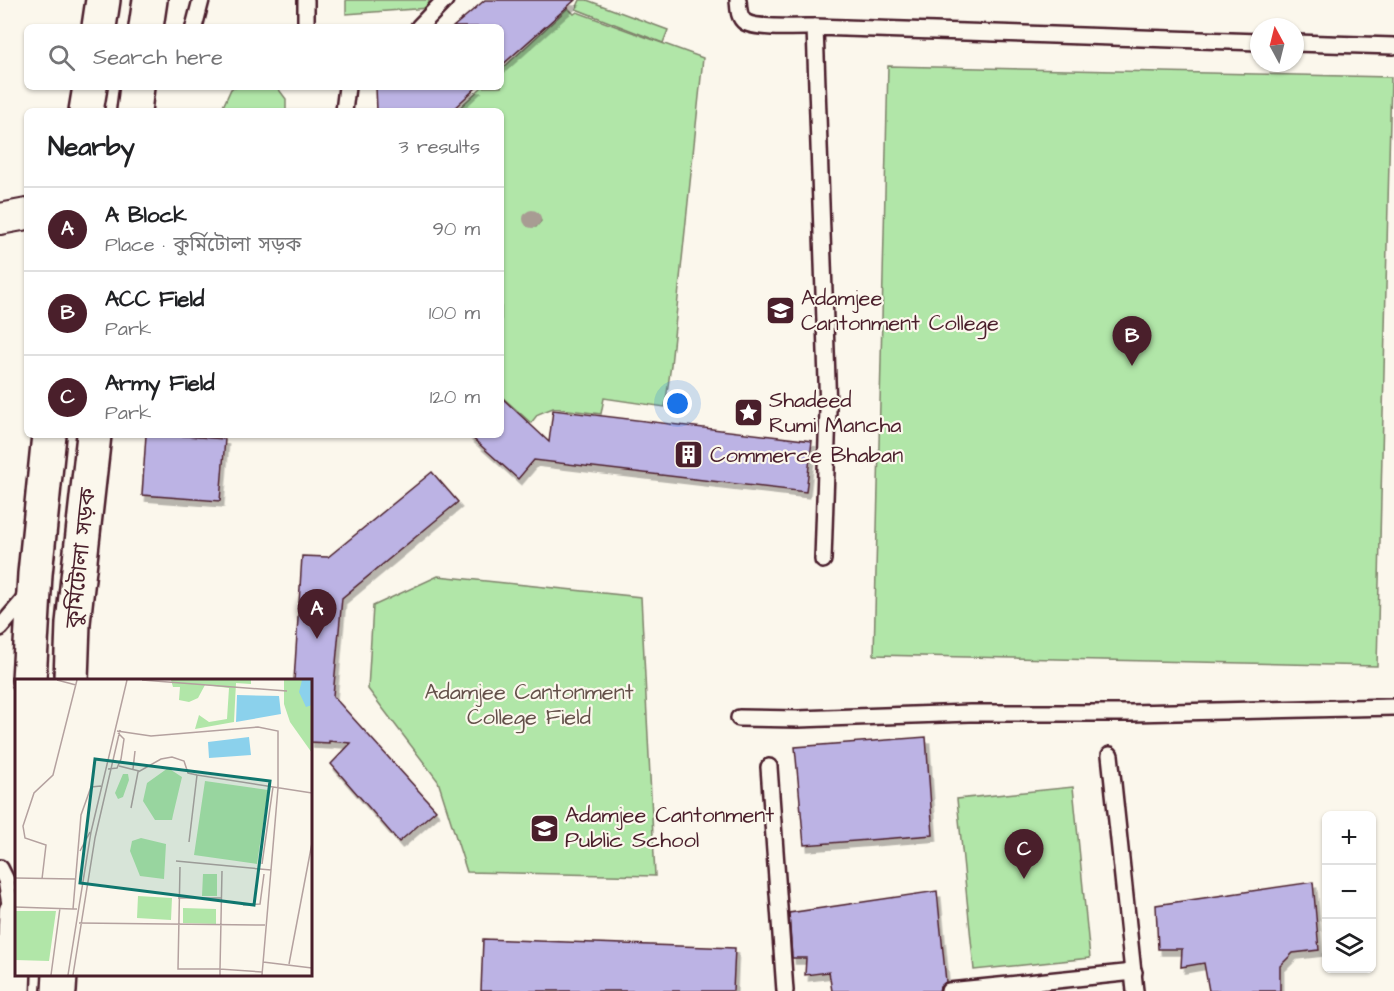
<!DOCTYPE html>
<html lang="en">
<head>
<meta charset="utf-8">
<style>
	:root { --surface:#fff; --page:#f6f6f6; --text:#202124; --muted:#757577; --line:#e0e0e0; --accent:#4a1f2b }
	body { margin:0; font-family:"Architects Daughter","Noto Sans Bengali",sans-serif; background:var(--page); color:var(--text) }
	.controls { position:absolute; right:18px; bottom:18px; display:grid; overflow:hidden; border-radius:9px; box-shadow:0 2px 4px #0004 }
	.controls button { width:54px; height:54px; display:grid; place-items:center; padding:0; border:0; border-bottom:2px solid var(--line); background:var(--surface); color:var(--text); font:30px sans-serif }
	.compass { position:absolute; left:1250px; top:18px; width:54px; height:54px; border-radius:50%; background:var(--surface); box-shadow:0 2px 4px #0004; rotate:353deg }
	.you { position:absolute; left:678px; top:404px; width:21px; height:21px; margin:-15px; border:4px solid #fff; border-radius:50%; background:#1a73e8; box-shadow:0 0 0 9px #1a73e833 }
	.badge { display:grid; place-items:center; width:39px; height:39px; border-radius:50%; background:var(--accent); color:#fff; font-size:20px; font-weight:700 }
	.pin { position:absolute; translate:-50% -50px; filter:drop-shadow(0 2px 3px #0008) }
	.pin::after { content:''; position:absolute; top:32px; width:21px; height:18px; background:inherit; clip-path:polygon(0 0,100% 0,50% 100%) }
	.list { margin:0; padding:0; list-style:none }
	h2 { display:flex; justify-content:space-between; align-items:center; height:78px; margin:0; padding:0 24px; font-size:26px }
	h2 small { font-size:20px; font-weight:400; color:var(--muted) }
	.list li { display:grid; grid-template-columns:39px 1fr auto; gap:18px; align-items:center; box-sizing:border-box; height:84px; padding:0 24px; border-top:2px solid var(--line) }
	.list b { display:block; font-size:22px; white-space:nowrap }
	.list p { margin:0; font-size:20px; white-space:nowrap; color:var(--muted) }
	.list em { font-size:20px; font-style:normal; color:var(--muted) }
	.icon { flex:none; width:33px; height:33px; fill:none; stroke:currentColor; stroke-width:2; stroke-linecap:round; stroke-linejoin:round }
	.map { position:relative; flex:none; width:1394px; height:991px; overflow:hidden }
	.search { position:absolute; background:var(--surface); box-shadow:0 2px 4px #0004; left:24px; top:24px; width:480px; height:66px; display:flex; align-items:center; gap:15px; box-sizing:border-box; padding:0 21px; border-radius:9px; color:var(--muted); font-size:22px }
	.panel { position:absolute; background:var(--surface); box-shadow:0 2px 4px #0004; left:24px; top:108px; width:480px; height:330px; border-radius:9px }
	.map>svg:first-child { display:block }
	.green { fill:#b1e6a8; stroke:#7e826a; stroke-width:1.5; fill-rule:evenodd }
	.building { fill:#bcb3e4; stroke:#4a1f2b; stroke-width:1.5; filter:url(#shadow) }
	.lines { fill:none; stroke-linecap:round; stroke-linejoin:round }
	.service-casing { stroke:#4a1f2b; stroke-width:20 }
	.minor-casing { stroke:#4a1f2b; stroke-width:34 }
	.secondary-casing { stroke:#4a1f2b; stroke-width:38 }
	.service { stroke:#fbf7ec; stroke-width:15 }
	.minor { stroke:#fbf7ec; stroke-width:30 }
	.secondary { stroke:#fbf7ec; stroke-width:33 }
	.tree { fill:#a89c93 }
	.labels { text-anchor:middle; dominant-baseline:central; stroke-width:4.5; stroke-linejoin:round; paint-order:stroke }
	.poi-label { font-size:22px; fill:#4a1f2b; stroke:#fbf7ec; text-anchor:start }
	.street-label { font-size:22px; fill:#4a1f2b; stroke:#fbf7ec }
	.park-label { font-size:22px; fill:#64514a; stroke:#fbf7ec }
	.inset-road { fill:none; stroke:#b4a19f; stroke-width:1.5 }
	.view { fill:#0f766e; fill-opacity:0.15; stroke:#0f766e; stroke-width:3 }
	.inset-edge { fill:none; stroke:#4a1f2b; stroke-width:3 }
</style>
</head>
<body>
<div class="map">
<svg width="1394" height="991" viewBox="0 0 1394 991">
	<defs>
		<filter id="shadow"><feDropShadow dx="3.5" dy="6" stdDeviation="0" flood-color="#0004"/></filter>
	</defs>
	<rect width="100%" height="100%" fill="#fbf7ec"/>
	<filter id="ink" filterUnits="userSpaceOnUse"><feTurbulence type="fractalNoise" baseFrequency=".0167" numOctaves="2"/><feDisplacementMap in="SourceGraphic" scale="12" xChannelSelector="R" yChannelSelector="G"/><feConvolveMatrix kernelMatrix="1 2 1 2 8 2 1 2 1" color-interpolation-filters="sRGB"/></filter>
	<g filter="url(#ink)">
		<g class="green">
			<polygon points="346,0 429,0 429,8 346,14"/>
			<polygon points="580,0 587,0 668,30 663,43 576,9"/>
			<path d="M568 8 574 14 577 12 703 58 671 365 665 407 604 398 601 414 553 408 538 414 531 423 501 396V111H456L482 87H501V70ZM530 212 538 214 541 221 536 227 528 226 525 219Z"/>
			<polygon points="888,66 1391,77 1377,666 874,655"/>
			<polygon points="238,87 277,87 286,99 286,111 221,111 231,89"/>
			<polygon points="438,576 641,597 655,876 467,872 438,781 368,689 373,606"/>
			<polygon points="1073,787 1090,958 974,970 957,799"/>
		</g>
		<g class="building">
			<polygon points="485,0 575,0 501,66 501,27 453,27"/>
			<polygon points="376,87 477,87 451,111 377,111"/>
			<polygon points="501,397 549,442 553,410 812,441 806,492 534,460 518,479 469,435 501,435"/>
			<polygon points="146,435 173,435 225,439 220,501 142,495"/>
			<polygon points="432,472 458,502 342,598 333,696 436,810 399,842 331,764 351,743 329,741 329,743 310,742 310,681 294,681 302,556 328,557"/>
			<polygon points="926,737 933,835 804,845 795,747"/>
			<polygon points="1313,882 1319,950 1293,953 1280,966 1280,991 1209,991 1204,963 1181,967 1182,949 1158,949 1156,905"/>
			<polygon points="937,891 946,982 940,987 939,991 832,991 829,972 805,975 806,958 792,958 789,913"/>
			<polygon points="483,939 735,948 733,991 481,991"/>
		</g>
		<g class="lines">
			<defs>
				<g id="service">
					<polyline points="306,0 306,27"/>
					<path d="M738 0C739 8 738 17 745 22 755 29 801 27 815 27"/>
					<polyline points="194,27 201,0"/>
					<polyline points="419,27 445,0"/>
					<polyline points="1295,43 1394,46"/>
					<polyline points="344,111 347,87"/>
					<polyline points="823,560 828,410 815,27 1259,42"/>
					<polyline points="0,628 23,601 27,592"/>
					<polyline points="739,718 798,719 970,713 1131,713 1394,707"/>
					<polyline points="1110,755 1135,991"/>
					<polyline points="769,767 785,991"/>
					<polyline points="0,868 6,880 12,916"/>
					<polyline points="949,991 1134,972"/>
				</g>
				<polyline id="minor" points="0,219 27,214"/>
				<g id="secondary">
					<polyline points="99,27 103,0"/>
					<polyline points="146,27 150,0"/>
					<polyline points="86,111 90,87"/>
					<polyline points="134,111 137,87"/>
					<polyline points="29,680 35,574 49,435"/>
					<polyline points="71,680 73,623 94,435"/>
					<polyline points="13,991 16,912"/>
					<polyline points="59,991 60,974"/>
				</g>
			</defs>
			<use href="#service" class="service-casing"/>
			<use href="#minor" class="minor-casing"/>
			<use href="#secondary" class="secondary-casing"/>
			<use href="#service" class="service"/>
			<use href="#minor" class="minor"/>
			<use href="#secondary" class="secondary"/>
		</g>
		<circle class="tree" cx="532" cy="219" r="9"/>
	</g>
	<defs>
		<symbol id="university-square" viewBox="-11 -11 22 22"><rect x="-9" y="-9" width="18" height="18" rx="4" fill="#4a1f2b" stroke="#fbf7ec"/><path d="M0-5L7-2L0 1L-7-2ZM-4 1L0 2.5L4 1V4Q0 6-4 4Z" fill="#fff"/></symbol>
		<symbol id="sight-square" viewBox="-11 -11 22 22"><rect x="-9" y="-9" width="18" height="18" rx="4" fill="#4a1f2b" stroke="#fbf7ec"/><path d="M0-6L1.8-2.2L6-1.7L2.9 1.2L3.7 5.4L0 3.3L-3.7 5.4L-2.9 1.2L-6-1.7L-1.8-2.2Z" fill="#fff"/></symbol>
		<symbol id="building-square" viewBox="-11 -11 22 22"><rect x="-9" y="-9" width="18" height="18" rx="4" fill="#4a1f2b" stroke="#fbf7ec"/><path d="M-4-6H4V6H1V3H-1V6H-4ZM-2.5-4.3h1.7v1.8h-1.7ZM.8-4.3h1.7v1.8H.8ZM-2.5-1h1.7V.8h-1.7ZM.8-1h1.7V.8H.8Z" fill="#fff"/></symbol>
		<symbol id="school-square" viewBox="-11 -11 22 22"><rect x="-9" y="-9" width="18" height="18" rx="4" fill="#4a1f2b" stroke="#fbf7ec"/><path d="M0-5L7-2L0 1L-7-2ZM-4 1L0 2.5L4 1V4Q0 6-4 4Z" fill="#fff"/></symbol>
	</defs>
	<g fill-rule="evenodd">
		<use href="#university-square" x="764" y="294" width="33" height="33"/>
		<use href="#sight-square" x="732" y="396" width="33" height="33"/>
		<use href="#building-square" x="672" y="438" width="33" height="33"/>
		<use href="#school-square" x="528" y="812" width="33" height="33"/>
	</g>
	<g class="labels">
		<g class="poi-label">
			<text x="801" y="298">Adamjee<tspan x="801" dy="25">Cantonment College</tspan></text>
			<text x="769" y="400">Shadeed<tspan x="769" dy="25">Rumi Mancha</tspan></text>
			<text x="710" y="455">Commerce Bhaban</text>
			<text x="565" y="815">Adamjee Cantonment<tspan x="565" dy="25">Public School</tspan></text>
		</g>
		<g class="street-label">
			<text transform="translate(81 558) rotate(-84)">কুর্মিটোলা সড়ক</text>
		</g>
		<g class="park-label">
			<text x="529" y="692">Adamjee Cantonment<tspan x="529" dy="25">College Field</tspan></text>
		</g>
	</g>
	<g transform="translate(15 679)">
		<rect width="297" height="297" fill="#fbf7ec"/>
		<path d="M156 1H236V5L221 4 219 43 180 50 184 36 194 43 212 40 214 9 190 6 183 19 174 23 164 21 165 8H158ZM269 1H297V74L275 43 269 25ZM153 89 167 98 158 136 157 141H140L128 122 132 104ZM108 95H113L114 101 108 118 103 120 100 114ZM190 102 253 111 242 185 179 176ZM126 159 151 165 149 200 125 197 115 172 117 162ZM188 195H202V217H187ZM123 217 157 219 156 241 122 239ZM168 229 201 230V245L168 244ZM0 232H41L34 282 0 281Z" fill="#b1e6a8"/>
		<path d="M287 1H297V26L291 28 284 13ZM222 16 264 17 266 35 221 43ZM234 58 236 76 194 79 193 63Z" fill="#8bd1ec"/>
		<path class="inset-road" d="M42 1 61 6M127 1 272 12M102 52 136 57 243 48 263 52V109L247 296M104 87 124 92M93 90 102 89 106 80 109 60 103 54M118 90 120 72M116 129 123 93 146 80 157 78 169 82 173 94 182 96M174 163 182 96 297 114M65 172 75 153M161 182 256 191M247 185 258 108M165 188 163 290H205L207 192M0 199 60 200M27 200 31 166 10 159 8 147 19 114 38 96 62 1M163 219H207M228 226 245 225 249 195M0 228 58 230M62 230H58L66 136 76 108 86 107M64 244 250 246M248 283 297 289M274 285 297 164M36 296 45 229M53 296 76 153 112 1M58 296 80 159 105 51M205 296V290L247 293"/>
		<path class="view" d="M80 80 255 102 239 226 65 204Z"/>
		<rect width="297" height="297" class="inset-edge"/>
	</g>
</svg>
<div class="controls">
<button>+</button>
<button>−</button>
<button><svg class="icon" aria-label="layers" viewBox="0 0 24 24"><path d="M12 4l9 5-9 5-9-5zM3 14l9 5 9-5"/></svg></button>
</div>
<svg class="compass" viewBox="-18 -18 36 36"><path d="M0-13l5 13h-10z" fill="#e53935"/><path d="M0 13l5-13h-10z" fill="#757577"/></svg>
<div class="you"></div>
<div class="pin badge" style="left:317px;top:639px">A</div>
<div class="pin badge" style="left:1132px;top:366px">B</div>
<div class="pin badge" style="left:1024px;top:879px">C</div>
<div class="search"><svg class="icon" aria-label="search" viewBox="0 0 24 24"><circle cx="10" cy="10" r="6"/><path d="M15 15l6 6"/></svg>Search here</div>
<section class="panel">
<h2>Nearby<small>3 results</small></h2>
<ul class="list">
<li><span class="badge">A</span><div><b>A Block</b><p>Place · কুর্মিটোলা সড়ক</p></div><em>90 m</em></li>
<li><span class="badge">B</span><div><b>ACC Field</b><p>Park</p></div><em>100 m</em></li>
<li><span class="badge">C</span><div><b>Army Field</b><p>Park</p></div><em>120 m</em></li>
</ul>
</section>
</div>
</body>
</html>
